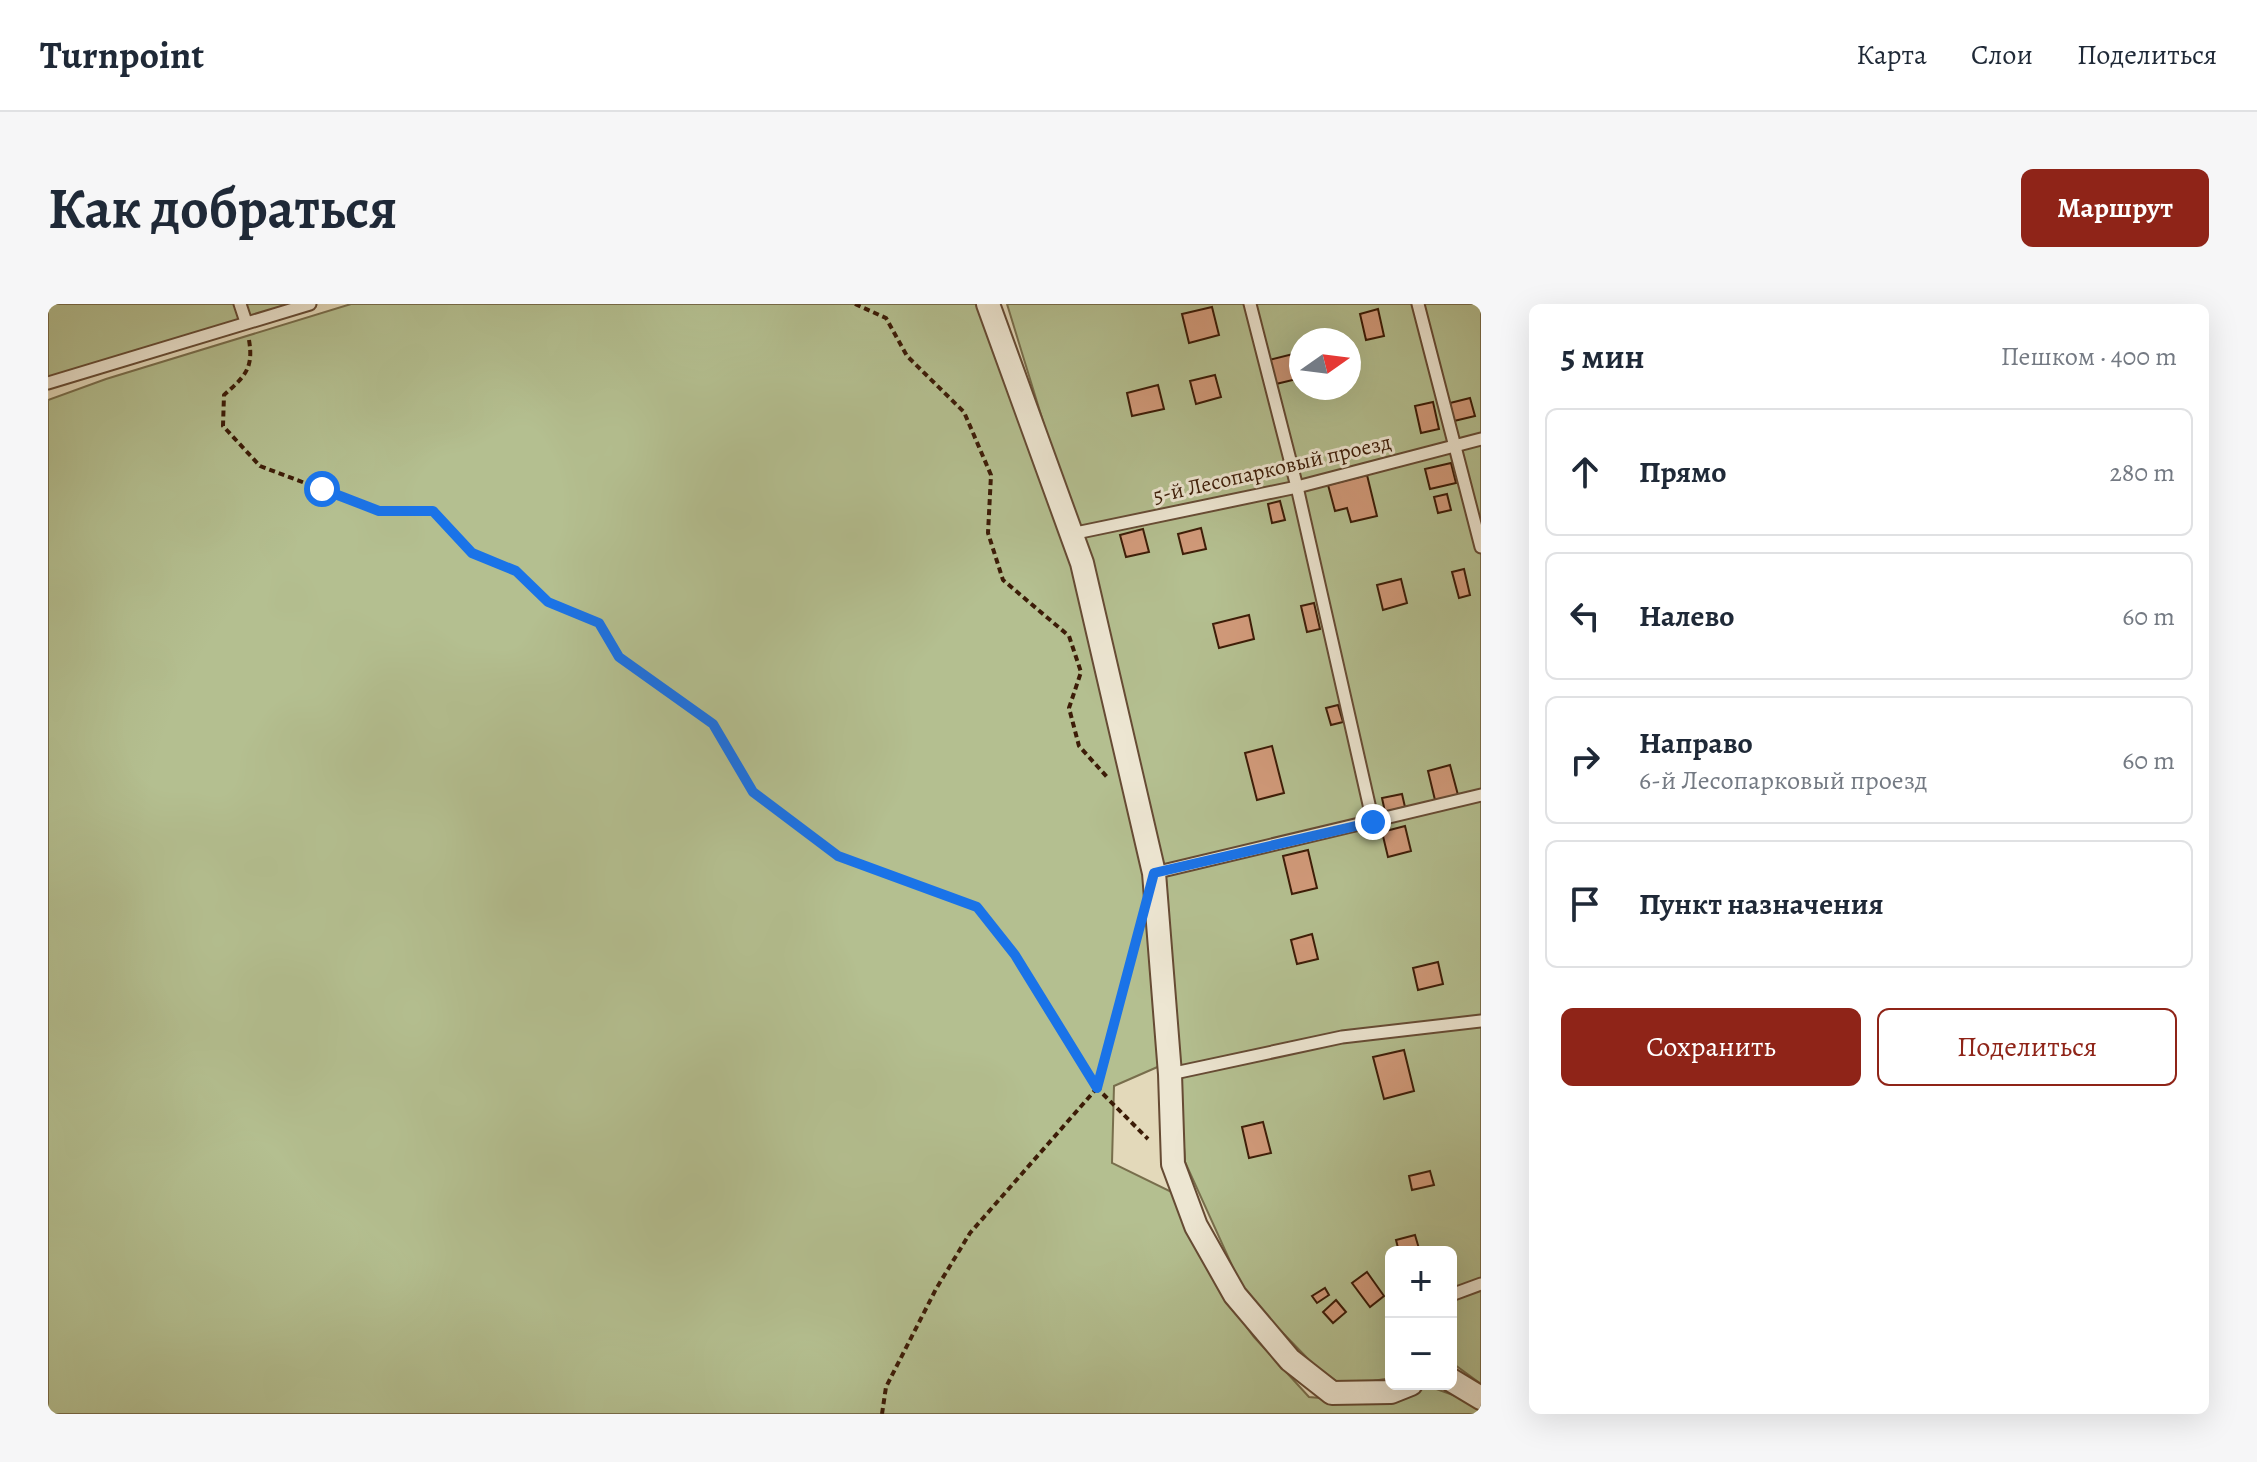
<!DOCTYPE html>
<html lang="ru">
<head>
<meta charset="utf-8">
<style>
	:root { --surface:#fff; --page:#f6f6f7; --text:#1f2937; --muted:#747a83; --line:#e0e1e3; --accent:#8f2418 }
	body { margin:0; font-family:Alegreya,serif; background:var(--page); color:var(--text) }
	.controls { position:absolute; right:24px; bottom:24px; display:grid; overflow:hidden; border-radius:12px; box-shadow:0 8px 32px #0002 }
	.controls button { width:72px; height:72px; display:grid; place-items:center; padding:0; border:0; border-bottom:2px solid var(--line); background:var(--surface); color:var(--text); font:40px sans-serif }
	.compass { position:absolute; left:1241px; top:24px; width:72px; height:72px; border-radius:50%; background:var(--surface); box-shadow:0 8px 32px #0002; rotate:76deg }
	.stop { position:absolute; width:24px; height:24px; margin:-18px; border:6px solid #1a73e8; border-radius:50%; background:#fff }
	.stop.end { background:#1a73e8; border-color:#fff; box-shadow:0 2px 8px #0008 }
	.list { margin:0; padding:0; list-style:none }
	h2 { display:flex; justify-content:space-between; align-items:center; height:104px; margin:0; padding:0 32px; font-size:34px }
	h2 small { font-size:26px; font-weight:400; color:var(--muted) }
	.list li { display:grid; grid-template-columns:52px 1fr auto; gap:24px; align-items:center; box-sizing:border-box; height:128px; margin:0 16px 16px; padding:0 16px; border:2px solid var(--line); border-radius:12px }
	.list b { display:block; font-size:30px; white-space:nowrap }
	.list p { margin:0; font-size:26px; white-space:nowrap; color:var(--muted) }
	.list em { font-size:26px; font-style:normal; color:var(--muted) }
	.actions { display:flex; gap:16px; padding:24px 32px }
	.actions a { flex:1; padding:18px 0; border:2px solid var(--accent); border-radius:12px; text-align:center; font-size:28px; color:var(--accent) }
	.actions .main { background:var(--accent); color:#fff }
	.icon { flex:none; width:44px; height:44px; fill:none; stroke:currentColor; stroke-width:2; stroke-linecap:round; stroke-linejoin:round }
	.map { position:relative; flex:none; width:1433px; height:1110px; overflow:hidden; border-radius:12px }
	header { display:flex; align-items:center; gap:48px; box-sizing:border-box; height:112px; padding:0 40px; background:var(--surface); border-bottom:2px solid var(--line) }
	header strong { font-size:38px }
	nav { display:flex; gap:44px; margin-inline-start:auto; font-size:28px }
	.intro { display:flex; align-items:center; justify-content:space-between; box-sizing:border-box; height:192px; padding:0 48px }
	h1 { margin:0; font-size:56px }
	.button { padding:20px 36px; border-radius:12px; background:var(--accent); color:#fff; font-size:28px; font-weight:700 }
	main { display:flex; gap:48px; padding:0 48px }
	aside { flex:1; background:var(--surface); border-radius:12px; box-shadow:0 8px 32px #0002 }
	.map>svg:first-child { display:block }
	.green { fill:#b4bf90; stroke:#786e4c; stroke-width:2; fill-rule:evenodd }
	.building { fill:#d19a7a; stroke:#3c1c07; stroke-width:2 }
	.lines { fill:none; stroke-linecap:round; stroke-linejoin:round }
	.lane-casing { stroke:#664b34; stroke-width:15 }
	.street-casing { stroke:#664b34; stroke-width:26 }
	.path { stroke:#3c1c07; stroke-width:4; stroke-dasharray:6 4; stroke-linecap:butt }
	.lane { stroke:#ede6d2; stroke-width:11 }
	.street { stroke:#ede6d2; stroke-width:22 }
	.route { stroke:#1a73e8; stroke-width:10 }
	.labels { text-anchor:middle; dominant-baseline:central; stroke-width:6; stroke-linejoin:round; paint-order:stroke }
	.street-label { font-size:22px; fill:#3c1c07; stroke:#ede6d2 }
</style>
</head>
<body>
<header>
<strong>Turnpoint</strong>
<nav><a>Карта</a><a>Слои</a><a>Поделиться</a></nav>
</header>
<div class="intro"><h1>Как добраться</h1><a class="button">Маршрут</a></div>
<main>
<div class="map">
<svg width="1433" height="1110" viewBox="0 0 1433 1110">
	<rect width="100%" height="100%" fill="#e3d9ba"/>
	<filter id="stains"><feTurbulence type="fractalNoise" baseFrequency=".0025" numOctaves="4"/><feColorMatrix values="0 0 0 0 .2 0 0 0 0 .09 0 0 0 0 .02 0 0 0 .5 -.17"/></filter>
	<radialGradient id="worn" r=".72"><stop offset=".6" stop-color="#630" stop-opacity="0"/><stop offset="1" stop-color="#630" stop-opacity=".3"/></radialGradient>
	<g class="green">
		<polygon points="0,0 256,0 0,79"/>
		<polygon points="303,0 929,0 1026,264 1099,574 1114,761 1066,782 1064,859 1142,897 1156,925 1168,981 1206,1033 1261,1093 1318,1098 1380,1082 1433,1101 1433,1110 0,1110 0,96 58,75"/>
		<path d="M959 0H1433V1080L1403 1058V948H1343V1074L1295 1082 1265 1060 1197 990 1137 858 1118 574 1063 339ZM1253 36H1301V84H1253Z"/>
	</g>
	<g class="building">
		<polygon points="1164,3 1171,31 1141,39 1134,10"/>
		<polygon points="1330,5 1336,32 1318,36 1312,10"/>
		<polygon points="1253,48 1253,74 1228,80 1221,56"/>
		<polygon points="1167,71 1173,93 1148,100 1142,77"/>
		<polygon points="1110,81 1116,105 1084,112 1079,89"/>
		<polygon points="1422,94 1427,112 1406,117 1402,99"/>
		<polygon points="1385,98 1391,125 1373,129 1367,102"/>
		<polygon points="1403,159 1408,179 1382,185 1377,165"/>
		<polygon points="1319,171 1329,212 1303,218 1299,204 1287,207 1280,181"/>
		<polygon points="1399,190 1403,206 1390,209 1386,193"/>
		<polygon points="1232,197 1237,216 1224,219 1220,200"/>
		<polygon points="1153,224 1158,245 1135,250 1130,230"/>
		<polygon points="1095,225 1101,248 1078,253 1072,231"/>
		<polygon points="1416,265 1422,291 1411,294 1404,268"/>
		<polygon points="1353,275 1359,299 1335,306 1329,281"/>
		<polygon points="1266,299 1272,325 1259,328 1253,302"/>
		<polygon points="1201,311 1206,335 1171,344 1165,320"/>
		<polygon points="1290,401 1295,418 1283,421 1278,404"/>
		<polygon points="1224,442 1236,489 1209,496 1197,449"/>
		<polygon points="1402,461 1410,491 1387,496 1380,467"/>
		<polygon points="1354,490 1357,503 1337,508 1334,494"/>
		<polygon points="1357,522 1363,547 1340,553 1334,528"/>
		<polygon points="1260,546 1269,584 1244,590 1235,552"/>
		<polygon points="1264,630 1270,655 1249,660 1243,636"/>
		<polygon points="1390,658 1395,680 1370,686 1365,664"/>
		<polygon points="1356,746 1366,787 1336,795 1325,753"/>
		<polygon points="1215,818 1223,849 1201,854 1194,823"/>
		<polygon points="1382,867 1386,881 1364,886 1361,872"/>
		<polygon points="1367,931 1372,948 1351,948 1348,936"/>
		<polygon points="1319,968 1336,992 1322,1003 1304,979"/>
		<polygon points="1277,984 1281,991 1269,999 1264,992"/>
		<polygon points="1288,996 1298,1008 1285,1019 1275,1008"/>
	</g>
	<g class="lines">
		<defs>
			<g id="lane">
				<polyline points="192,0 198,18"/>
				<polyline points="1202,0 1249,183 1325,518"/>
				<polyline points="1370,0 1433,243"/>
				<polyline points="0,79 262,0"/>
				<polyline points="1023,230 1249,183 1433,135"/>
				<polyline points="1106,569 1433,491"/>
				<polyline points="1122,770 1294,733 1433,717"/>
				<polyline points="1403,991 1433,980"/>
			</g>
			<g id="street">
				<polyline points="940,0 1034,259 1106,569 1122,770 1125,860 1148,922 1187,991 1242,1056 1284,1089 1343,1088 1363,1080"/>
				<polyline points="1403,1076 1433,1094"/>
			</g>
		</defs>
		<use href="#lane" class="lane-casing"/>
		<use href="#street" class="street-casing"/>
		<g class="path">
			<polyline points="807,0 838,14 859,52 916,108 943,171 940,229 955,276 1021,332 1033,368 1021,404 1031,442 1059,473"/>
			<path d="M201 36C206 65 196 73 176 91L175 122 212 162 331 207H385L424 249 468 267 500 298 551 319 571 353 665 420 705 488 790 552 929 603 967 651 1049 784 1100 835"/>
			<polyline points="834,1110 838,1083 888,985 922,929 1049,784 1087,639"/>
		</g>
		<use href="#lane" class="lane"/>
		<use href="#street" class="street"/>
	</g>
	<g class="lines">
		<polyline class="route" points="274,185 331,207 385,207 424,249 468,267 500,298 551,319 571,353 665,420 705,488 790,552 929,603 967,651 1049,784 1106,569 1325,518"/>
	</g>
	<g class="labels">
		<g class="street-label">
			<text transform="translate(1224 165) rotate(-13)">5-й Лесопарковый проезд</text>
		</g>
	</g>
	<rect width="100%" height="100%" filter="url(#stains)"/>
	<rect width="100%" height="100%" fill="url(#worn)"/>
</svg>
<div class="controls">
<button>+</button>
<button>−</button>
</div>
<svg class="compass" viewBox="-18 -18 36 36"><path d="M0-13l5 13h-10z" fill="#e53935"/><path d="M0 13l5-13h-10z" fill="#747a83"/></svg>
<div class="stop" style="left:274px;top:185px"></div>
<div class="stop end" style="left:1325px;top:518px"></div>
</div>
<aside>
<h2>5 мин<small>Пешком · 400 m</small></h2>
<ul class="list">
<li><svg class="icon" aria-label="ahead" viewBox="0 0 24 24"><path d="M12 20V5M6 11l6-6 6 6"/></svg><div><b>Прямо</b></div><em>280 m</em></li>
<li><svg class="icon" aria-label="left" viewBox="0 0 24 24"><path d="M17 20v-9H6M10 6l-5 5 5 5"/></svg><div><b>Налево</b></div><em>60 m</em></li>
<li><svg class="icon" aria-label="right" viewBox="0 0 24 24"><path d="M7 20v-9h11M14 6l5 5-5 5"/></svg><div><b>Направо</b><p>6-й Лесопарковый проезд</p></div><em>60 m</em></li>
<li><svg class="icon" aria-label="arrive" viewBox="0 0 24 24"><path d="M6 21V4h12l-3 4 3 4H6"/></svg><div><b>Пункт назначения</b></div></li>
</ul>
<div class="actions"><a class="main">Сохранить</a><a>Поделиться</a></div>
</aside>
</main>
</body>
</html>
